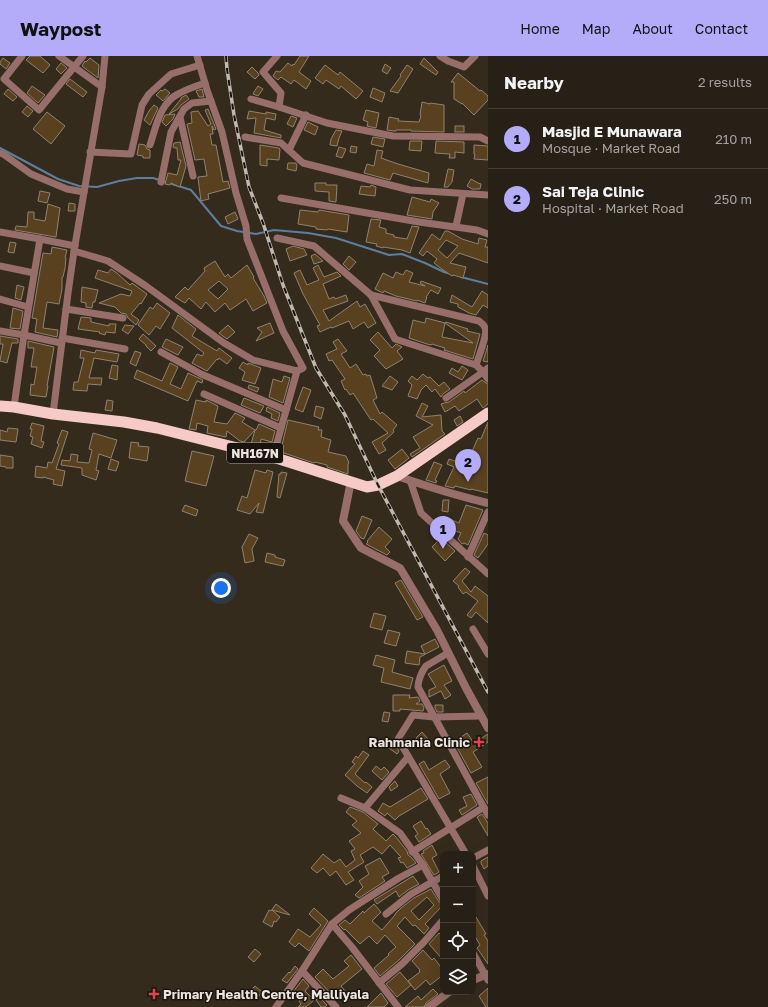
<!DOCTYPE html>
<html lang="en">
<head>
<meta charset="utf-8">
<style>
	:root { --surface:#272016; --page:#332d23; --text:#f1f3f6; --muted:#a4a3a1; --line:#433e35; --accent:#b4acf9 }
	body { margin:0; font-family:"Golos Text",sans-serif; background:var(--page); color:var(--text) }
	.controls { position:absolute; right:12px; bottom:12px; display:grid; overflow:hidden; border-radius:8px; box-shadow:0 4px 16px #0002 }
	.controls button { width:36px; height:36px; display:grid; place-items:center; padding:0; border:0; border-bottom:1px solid var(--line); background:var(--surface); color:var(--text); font:20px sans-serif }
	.you { position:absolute; left:221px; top:532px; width:14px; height:14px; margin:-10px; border:3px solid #fff; border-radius:50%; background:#1a73e8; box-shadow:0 0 0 6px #1a73e833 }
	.badge { display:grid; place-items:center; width:26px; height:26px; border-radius:50%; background:var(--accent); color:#111; font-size:13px; font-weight:700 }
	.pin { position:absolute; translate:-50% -33px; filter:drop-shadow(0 1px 2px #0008) }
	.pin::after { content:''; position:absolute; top:21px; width:14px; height:12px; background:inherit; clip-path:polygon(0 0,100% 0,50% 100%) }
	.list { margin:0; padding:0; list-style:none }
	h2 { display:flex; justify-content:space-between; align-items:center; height:52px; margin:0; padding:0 16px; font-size:17px }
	h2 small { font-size:13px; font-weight:400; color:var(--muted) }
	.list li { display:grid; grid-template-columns:26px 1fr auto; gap:12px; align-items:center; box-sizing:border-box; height:60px; padding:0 16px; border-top:1px solid var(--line) }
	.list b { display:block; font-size:15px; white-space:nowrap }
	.list p { margin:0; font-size:13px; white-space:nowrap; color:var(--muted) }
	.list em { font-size:13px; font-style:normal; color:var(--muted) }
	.icon { flex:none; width:22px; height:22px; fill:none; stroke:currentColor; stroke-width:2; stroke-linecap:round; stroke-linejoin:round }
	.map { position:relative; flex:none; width:488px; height:951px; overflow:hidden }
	header { display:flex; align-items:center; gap:24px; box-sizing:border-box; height:56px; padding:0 20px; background:var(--accent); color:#111 }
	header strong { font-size:19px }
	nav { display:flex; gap:22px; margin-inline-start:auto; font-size:14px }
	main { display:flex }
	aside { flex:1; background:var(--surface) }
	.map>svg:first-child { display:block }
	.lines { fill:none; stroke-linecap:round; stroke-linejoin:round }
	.stream { stroke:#5b7f9c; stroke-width:2 }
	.building { fill:#59401e; stroke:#8e8272; fill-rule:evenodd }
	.minor { stroke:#976e6a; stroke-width:7 }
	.tertiary { stroke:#976e6a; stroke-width:8 }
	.trunk { stroke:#f6cac6; stroke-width:11 }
	.rail-casing { stroke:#c0b9b0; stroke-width:3.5 }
	.rail { stroke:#19150e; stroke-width:2; stroke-dasharray:6; stroke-linecap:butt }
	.health-dot { fill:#e0444e; stroke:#19150e; stroke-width:1.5 }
	.labels { text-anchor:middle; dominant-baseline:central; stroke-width:3; stroke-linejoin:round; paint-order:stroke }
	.shield { fill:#19150e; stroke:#aba69e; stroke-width:1 }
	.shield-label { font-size:12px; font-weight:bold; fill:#eae4dc }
	.poi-label { font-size:13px; font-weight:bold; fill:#eae4dc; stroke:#19150e; text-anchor:end }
</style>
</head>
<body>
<header>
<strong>Waypost</strong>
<nav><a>Home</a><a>Map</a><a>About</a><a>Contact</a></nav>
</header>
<main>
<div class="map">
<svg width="488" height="951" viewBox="0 0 488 951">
	<rect width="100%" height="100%" fill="#342b1d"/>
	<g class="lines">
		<g class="stream">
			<polyline points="0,92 58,123 79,130 97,131 119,125 137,122 153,122 191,134 221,170 237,175 256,178 274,174 308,177 336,182 389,199 402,198 425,207 444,216 451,218"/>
			<polyline points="461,221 488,228"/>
		</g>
	</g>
	<g class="building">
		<polygon points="30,0 40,0 50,9 43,17 26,4"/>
		<polygon points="300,0 309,0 299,16 311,25 306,33 294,24 291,28 281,21 278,24 273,20 276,15 280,16 288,7 292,10 293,8 294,9"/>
		<polygon points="3,2 10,7 6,13 0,8 0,6"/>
		<polygon points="90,2 99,9 98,22 82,10 85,5 86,6"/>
		<polygon points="424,2 438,16 436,19 420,8"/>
		<polygon points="61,7 67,12 61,18 56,13"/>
		<polygon points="385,8 391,12 387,18 382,15"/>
		<polygon points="325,9 338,19 340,16 363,35 356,43 341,30 339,33 326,24 323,28 315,22"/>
		<polygon points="407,9 413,13 398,37 390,35 401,20 400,19"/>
		<polygon points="252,11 258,17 259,19 255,23 247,16"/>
		<polygon points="458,17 480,35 481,34 488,40 488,44 474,59 462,47 462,48 454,43 454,26 451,26"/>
		<polygon points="70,23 87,36 83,41 66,28"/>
		<polygon points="32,30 45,39 38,47 27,37"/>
		<polygon points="258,30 263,33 258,40 253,38 254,36"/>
		<polygon points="373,32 385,37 382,46 370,41"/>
		<polygon points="8,33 17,41 13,45 4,38"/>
		<polygon points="165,33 170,37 163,45 156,39 161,34 162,35"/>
		<polygon points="202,33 204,41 199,41 196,35"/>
		<polygon points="186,39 189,43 181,49 178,53 169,58 181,43 181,42"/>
		<polygon points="422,46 430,48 430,47 444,49 444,76 411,75 411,74 396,74 396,75 394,75 387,74 389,61 399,63 398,65 419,66 421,60 420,59"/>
		<polygon points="154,49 158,52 150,69 144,64 149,55"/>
		<polygon points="27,50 33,55 28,61 22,56"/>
		<polygon points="208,53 216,73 214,74 212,70 213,78 210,78 212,89 216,89 223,126 228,125 230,132 208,138 209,143 201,145 198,122 198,121 207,120 204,103 195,104 187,68 192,67 191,56 198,55 208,70 211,68 205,54"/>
		<polygon points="366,54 379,57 376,72 367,70 368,66 363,64"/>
		<polygon points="249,55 266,58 266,56 276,58 275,64 266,62 264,74 281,79 281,82 254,77 256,62 247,63"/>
		<polygon points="47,56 65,70 51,88 33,73"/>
		<polygon points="175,58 173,63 166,70 162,66 165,59"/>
		<polygon points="291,60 297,62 293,71 287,68"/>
		<polygon points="308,66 318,71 315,79 304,74"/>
		<rect x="455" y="70" width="9" height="6"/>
		<polygon points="336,74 342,75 339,82 337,90 330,89 331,83"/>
		<polygon points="373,81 385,83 383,91 371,88"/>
		<polygon points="410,85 422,85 421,95 409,94"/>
		<polygon points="436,85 464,86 464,97 455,96 455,102 449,102 450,98 435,97"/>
		<polygon points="180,86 186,110 180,131 171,127 170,129 165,128 168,117 177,119 181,104 178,104 177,92 174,92 173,90 174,87"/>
		<polygon points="139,88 145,89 147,93 150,94 150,102 143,102 143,100 137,99"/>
		<polygon points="260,89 279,92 280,93 279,104 267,103 267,110 260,109"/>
		<polygon points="474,89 488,90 488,104 474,103 475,98 474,98"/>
		<polygon points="351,90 357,91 356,97 350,96"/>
		<polygon points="339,91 346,93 342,102 336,100"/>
		<polygon points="377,94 383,95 381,102 398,108 429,117 428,127 393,117 390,124 364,117 367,108 374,110"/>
		<polygon points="288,107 296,107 297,109 296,115 287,113"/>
		<polygon points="448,113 454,114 452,126 448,131 444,131"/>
		<polygon points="471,123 478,127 481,128 480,133 472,133 467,130"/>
		<polygon points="315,127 326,127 326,129 337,129 336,146 329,145 329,136 315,135"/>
		<polygon points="371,129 376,131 375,140 359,138 361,130 370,131"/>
		<polygon points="40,135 50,137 47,147 38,145"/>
		<polygon points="412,141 430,146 431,143 439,147 433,156 432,163 407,159"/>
		<polygon points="69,147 75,148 75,155 68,155"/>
		<polygon points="48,148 60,152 56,181 15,174 16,170 27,171 28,156 34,156 34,163 45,165"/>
		<polygon points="300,154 318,156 319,154 349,159 347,176 328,173 327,174 316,173 316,171 298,168"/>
		<polygon points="235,156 238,163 228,168 225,161"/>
		<polygon points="371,163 381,164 379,171 386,173 386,177 394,179 394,181 407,183 412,170 419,171 410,197 402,194 383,191 383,192 376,190 377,188 366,186"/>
		<path d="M445 175H448L462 183 478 188 479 182 487 184 485 191H488V207L459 197 450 207 466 211 463 222 453 219 452 220 439 211 434 207 437 203 427 195 423 200 419 197 432 178 440 184ZM446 184 458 190 447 202 438 194Z"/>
		<polygon points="10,186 16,187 14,197 8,196"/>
		<polygon points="293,190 304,193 307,199 290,205 286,193"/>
		<polygon points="52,191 67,194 65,202 66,202 65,212 63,221 62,221 62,233 59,248 47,246 43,272 58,274 57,281 35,276 37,263 32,262 43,197 51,198"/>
		<polygon points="315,198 323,205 314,208 311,200"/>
		<polygon points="349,200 356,206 349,214 343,208"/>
		<path d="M215 205 225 221 228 218 231 222 247 209 254 221 253 222 264 240 267 247 253 255 246 243 230 254 225 247 215 256 206 246 201 253 189 242 185 247 175 241 185 231 188 234 205 215 204 212ZM219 225 228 233 218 243 208 234Z"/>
		<polygon points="318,209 324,221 337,216 341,220 323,228 329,243 334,241 335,243 346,239 348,245 323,254 329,265 357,245 360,251 365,248 376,267 368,272 364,266 353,273 349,265 332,272 331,271 320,276 317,270 320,269 303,238 294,217 300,214 307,229 319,224 313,212"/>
		<polygon points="111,213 117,217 130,229 132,227 147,238 141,248 140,247 131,258 139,264 136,269 128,262 126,258 121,257 115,251 99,247 121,238 130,240 132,235 95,222 98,214 108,217"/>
		<polygon points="406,214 413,217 409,226 425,230 420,227 421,225 441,232 438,238 431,234 426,241 427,241 425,247 417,244 417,245 396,240 384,235 383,237 375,233 383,217 393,222 396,216 403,219"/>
		<polygon points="17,229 24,231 21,244 15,242"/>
		<polygon points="82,231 98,234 95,246 93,246 92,252 86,251 86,247 81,246"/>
		<polygon points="482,235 488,239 488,252 483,249 476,259 469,257 458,251 458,248 450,246 452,239 472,251"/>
		<polygon points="157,247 170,257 160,273 156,270 149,279 138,269 150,251 153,253"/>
		<polygon points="13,252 23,255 20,273 10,272"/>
		<polygon points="178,259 196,273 192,280 217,295 219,292 232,302 227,308 219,302 218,304 217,303 207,315 192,307 197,298 202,300 204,297 172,272"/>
		<polygon points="81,261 91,262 91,266 109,270 109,268 116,268 115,277 106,276 105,279 99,277 100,276 78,273"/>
		<polygon points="426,262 445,267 442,281 473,287 445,267 446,266 468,273 467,275 480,278 473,303 444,294 445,292 432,288 431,289 427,288 409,282 413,264 425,267"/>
		<polygon points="270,267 274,277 256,285 262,276 257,272"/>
		<polygon points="125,269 134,270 128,278 122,274"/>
		<polygon points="228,269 235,276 227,283 219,277"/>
		<polygon points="378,276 392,292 396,288 402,291 397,295 403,303 386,313 374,300 380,294 370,284"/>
		<polygon points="143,278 156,290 151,295 146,290 146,289 139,283"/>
		<polygon points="0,280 18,283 18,287 12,287 7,307 0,305 3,288 0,288"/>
		<polygon points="166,283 183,291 178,299 162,291"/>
		<polygon points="338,283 347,295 341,298 350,312 356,308 363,319 366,318 367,320 370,319 377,342 373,344 380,358 382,356 397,369 393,374 394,376 382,387 386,394 379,398 372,386 388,377 373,363 371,364 353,337 350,339 346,333 345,334 341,325 345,323 332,304 329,305 326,298 337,293 333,286"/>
		<polygon points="28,285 54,291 47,330 48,330 46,341 30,339 31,328 34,329 37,311 31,311 34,292 28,292"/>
		<polygon points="488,289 488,306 483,305"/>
		<polygon points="81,294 95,297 96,294 119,298 117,306 94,302 89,322 102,322 101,329 88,328 87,335 73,334 74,326 78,326 84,302 80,302"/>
		<polygon points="135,295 141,297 136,310 130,307"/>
		<polygon points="243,306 248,309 248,307 261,312 255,328 242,324 245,316 239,312"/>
		<polygon points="170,307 178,311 170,328 181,333 188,317 203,324 202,327 197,325 188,345 134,322 137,314 162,325"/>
		<polygon points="112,309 118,310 117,324 109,322"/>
		<polygon points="462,310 468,314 462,324 449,317 452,312 458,316"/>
		<polygon points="423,318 428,322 430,321 439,330 444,326 450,333 443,338 441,341 435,333 432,336 426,329 421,334 417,343 408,340 412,329 408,325 412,320 417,324"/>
		<polygon points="284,320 290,322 283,347 269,341 273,323 282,326"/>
		<polygon points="390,320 398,326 392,334 382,330"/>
		<polygon points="482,324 486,327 488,328 488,348 483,352 477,343 459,355 455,350 445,356 441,348 444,347 449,346 464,335 465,337"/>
		<polygon points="249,329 259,332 257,336 248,332"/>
		<polygon points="303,331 311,334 303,356 295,353"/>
		<polygon points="244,342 264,350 260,357 241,349"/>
		<polygon points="107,344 113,345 112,355 105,354"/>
		<polygon points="196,344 206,346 206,344 218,350 214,366 227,368 235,357 245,362 242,366 255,374 244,386 240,385 227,375 226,381 207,377 208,370 197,367 196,374 189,373"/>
		<polygon points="422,347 428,350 422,361 441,359 442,375 445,378 412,401 410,398 420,392 413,381 433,369 416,360"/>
		<polygon points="316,350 324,352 321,363 314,360"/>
		<polygon points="267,351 280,357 278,365 271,362 272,358 266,355"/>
		<polygon points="460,360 463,366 457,370 454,364"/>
		<polygon points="288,364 319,371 318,374 322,374 321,381 331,384 328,396 346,400 349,407 348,408 348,418 327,411 327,409 315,406 314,407 281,396 283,389 282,389"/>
		<polygon points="488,366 488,437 471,433 471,434 455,430 454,432 445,430 454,411 447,408 449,403 466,409 478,382 481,383"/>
		<polygon points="32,367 44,370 41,385 44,386 42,392 31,388 33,381 30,380 32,373 30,373"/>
		<polygon points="259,368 275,375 272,386 261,383 260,390 251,388 255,374 256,374"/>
		<polygon points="8,372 18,373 16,386 0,384 0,374 7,376"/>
		<polygon points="62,374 68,376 56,413 65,415 62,430 53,428 54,424 43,421 43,422 35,421 36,410 47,412 48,406 52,407 59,388 57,387"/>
		<polygon points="93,377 117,384 111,402 99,398 96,414 99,415 96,424 82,419 82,412 61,409 62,404 70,405 71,398 78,399 77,406 89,407 92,394 89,393"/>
		<polygon points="131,386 139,387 138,390 149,391 147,405 129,402"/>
		<polygon points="402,393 409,402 395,413 388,404"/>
		<polygon points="192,395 214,400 206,430 185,425"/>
		<polygon points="0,399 13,401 13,412 6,412 6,411 0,410"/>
		<polygon points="111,403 119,406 116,415 108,413"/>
		<polygon points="434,406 442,409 435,424 437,425 436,427 426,424"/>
		<polygon points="255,414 266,417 267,414 273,416 263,457 256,456 259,447 250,458 237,454 242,440 247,442"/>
		<polygon points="281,416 287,417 280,442 277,441 279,418 281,418"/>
		<polygon points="443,444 449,444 448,456 442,455"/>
		<polygon points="185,449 198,454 196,460 182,455"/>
		<polygon points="466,449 483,454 468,489 464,487 462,488 458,483 461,477 443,470 440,467 443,460 459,467"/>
		<polygon points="362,460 372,464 364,483 361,482 356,475"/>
		<polygon points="379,471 392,483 385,491 390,496 387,499 366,488 368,486 367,485"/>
		<polygon points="484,477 488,479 488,488 478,502 474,499"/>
		<polygon points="249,478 258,482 252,493 254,505 245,507 242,491"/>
		<polygon points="441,482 455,495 445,505 432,491"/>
		<polygon points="267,497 275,499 275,501 285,504 283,510 265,506"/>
		<polygon points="465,512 470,516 462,525 471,536 475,530 488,540 488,567 476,556 471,562 467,559 478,545 466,536 463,538 458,531 459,530 453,525"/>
		<polygon points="401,524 423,561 417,564 395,527"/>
		<polygon points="374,557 386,560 382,574 370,571"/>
		<polygon points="388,574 400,577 396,590 384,587"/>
		<polygon points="435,583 439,591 420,601 419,609 405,607 407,595 425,598 421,590"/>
		<polygon points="376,599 395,604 392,616 413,622 410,633 381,626 384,612 373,609"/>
		<polygon points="444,609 452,625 444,629 451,639 445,643 441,635 429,641 429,634 436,631 428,618"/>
		<polygon points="393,639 410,639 409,642 418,641 420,645 416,648 422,648 424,652 423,655 400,653 400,655 393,655"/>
		<polygon points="435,649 443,649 443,656 437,656 435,652"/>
		<polygon points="384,656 390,657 388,666 382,665"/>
		<polygon points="422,676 428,683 422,689 416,682"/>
		<polygon points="467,677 474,687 488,678 488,686 473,696 482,711 471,717 454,686"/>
		<polygon points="388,683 396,690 399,695 397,698 385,689"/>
		<polygon points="363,695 369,699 355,718 365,727 366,726 372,731 367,737 357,730 345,719 355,708 352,706 356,700 358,702"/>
		<polygon points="445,704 450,711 440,718 450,737 439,743 419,708 424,705 429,714"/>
		<polygon points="376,710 381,714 384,711 389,716 382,724 372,715"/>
		<polygon points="488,721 488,748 476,727"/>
		<polygon points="395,725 398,730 391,735 389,731"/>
		<polygon points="421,732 428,743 399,760 395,764 387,757 385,760 378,755 383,747 390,751"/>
		<polygon points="471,738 477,749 462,759 459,754 467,750 463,741"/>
		<polygon points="350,751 363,756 378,768 373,773 386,785 393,778 396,781 407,795 408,799 411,801 416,807 407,812 403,806 401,807 398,802 401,801 390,789 382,798 373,791 360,799 364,806 348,816 354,824 346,829 336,815 330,820 323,812 317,817 311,812 323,798 334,807 340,803 346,811 355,804 351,795 355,793 349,785 361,777 352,769 357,765 346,756"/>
		<polygon points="482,758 488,767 488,780 477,761"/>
		<polygon points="421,765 426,773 427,772 431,778 419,786 415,780 418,778 413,770"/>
		<polygon points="432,789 437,799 432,802 439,816 434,819 421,798 424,797 423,795"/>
		<polygon points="488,801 488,810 484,813 481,807 481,805"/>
		<polygon points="380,802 389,817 382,821 385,825 359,842 355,839 363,831 359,825 369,818 365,810"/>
		<polygon points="413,820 419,828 408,834 399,841 396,835 377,848 374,844"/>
		<path d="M431 833 439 846 443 849 425 868 429 872 424 878 415 869 413 870 405 861 397 870 415 888 399 904 380 920 374 912 389 899 388 898 396 891 385 879 377 888 369 880 360 888 345 873 344 874 339 869 345 864 350 868 363 855 364 857 374 848 381 856 372 865 382 874 395 859V858L401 852 414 842ZM427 841 434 849 419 864 411 855Z"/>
		<polygon points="276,848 290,859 272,854 280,861 276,866 274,865 272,871 263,866 269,854 271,855"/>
		<polygon points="314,852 328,865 309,895 299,887 295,891 289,886 298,873 310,881 321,869 309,858"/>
		<polygon points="473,856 486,878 484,879 488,885 488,908 477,892 480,889 473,877"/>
		<polygon points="439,877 443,881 443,904 429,888"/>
		<polygon points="255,893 261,898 254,906 248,901"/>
		<polygon points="423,894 432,904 434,902 443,914 443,919 430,929 426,924 415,934 408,925 420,916 419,915 420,914 412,905"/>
		<polygon points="351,899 362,913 341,930 346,936 337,944 336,942 335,942 315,921 323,913 333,923 349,910 344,905"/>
		<polygon points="295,910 298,913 287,927 282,924 289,916 290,917"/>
		<polygon points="400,916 411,929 397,941 386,928"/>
		<polygon points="303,923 309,930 305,935 314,944 306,951 298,951 301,948 299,945 300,944 293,936"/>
		<polygon points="255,930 262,936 257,942 250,935"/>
		<polygon points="488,932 488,951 486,951 479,940"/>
		<polygon points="433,933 438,938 426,947 424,951 405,951 418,940 421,944"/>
		<polygon points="381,937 388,947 384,951 367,951"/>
		<polygon points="319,941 327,949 325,951 321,951 316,944"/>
	</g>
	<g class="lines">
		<g class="minor">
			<polyline points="22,0 4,23 39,54 83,0"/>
			<polyline points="59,0 102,31"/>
			<polyline points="105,0 102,31 74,195 108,205 146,230 224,287 253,304 297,315"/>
			<polyline points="197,0 207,34 222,76 236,137 246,170 247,183 283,275 303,312 297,315 273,401"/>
			<polyline points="277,0 263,16 281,37 279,51"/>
			<polyline points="440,0 448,5 464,11 475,0"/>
			<polyline points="251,43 279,51 327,67 393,80 480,81 488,85"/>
			<polyline points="180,61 193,120"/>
			<polyline points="245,81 281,87 303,107 410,134 488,139"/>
			<path d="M150 89C156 71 160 47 178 38 187 33 196 30 205 27"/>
			<polyline points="289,94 306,59"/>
			<polyline points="90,96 131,98 142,49 149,38 171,18 200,9"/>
			<polyline points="0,97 3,98 31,118 67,133 84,136"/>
			<polyline points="161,126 171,76 184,53 192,47 211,45"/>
			<polyline points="281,142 419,166 477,174 488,178"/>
			<polyline points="456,170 463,138"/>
			<polyline points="0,176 40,183 24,279 0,275"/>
			<polyline points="277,182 314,190 371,239 395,283 476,309 483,316 446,342"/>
			<polyline points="40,183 75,190"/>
			<polyline points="0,210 34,217"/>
			<path d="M371 239 479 265C481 267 484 268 485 272 488 278 478 302 476 309"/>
			<polyline points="0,243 28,251"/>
			<polyline points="66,253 123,262"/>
			<polyline points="62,282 125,293"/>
			<polyline points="161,296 201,318 286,354"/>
			<polyline points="488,312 483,316 488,323"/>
			<polyline points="204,338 281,372"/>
			<polyline points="14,351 24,279 61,287"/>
			<polyline points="53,358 68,237 74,195"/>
			<polyline points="410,424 421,457 488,518"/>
			<polyline points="468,501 488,456"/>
			<polyline points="473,573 488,598"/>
			<path d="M448 597 426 610C422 615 418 624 418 631L488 759"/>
			<polyline points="341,742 365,752 400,777 423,809 443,844"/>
			<polyline points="365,752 408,701"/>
			<polyline points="412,796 484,751"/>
			<polyline points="466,798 398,683 413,659 434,661 481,660"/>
			<polyline points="473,802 488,794"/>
			<polyline points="473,810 488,840"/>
			<polyline points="386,858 411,838 443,820"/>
			<polyline points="332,868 351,890 398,951"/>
			<polyline points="473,897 488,924"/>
			<polyline points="302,915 336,951"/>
			<polyline points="379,927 402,908 424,886 443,864"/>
			<polyline points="276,951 302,915 332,868 349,854 399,822 423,809"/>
		</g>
		<g class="tertiary">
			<path d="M397 420C426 430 458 440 488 447"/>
			<polyline points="351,425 343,465 361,492 400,512 437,574 466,632 488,672"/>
			<polyline points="473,924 488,918"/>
			<polyline points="429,951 449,936"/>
		</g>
		<polyline class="trunk" points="0,350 14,351 53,358 124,366 157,372 273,401 367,431 378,429 397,420 488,357"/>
		<defs>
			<polyline id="rail" points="226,0 227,13 234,59 249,131 263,167 283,229 316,312 345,359 378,429 488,636"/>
		</defs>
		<use href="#rail" class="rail-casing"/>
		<use href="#rail" class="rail"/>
	</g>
	<g class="health-dot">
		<path d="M477 680h4v4h4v4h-4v4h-4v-4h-4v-4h4z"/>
		<path d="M152 932h4v4h4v4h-4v4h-4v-4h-4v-4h4z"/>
	</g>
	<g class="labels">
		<rect class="shield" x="227" y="387" width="56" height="20" rx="3"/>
		<g class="shield-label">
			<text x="255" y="397">NH167N</text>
		</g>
		<g class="poi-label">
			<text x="470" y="686">Rahmania Clinic</text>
			<text x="163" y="938" text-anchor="start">Primary Health Centre, Malliyala</text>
		</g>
	</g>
</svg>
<div class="controls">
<button>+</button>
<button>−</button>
<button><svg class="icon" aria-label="locate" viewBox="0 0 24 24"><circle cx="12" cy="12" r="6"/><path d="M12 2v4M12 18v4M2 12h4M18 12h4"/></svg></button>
<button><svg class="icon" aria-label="layers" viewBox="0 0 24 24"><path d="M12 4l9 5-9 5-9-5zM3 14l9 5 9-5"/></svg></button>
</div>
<div class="you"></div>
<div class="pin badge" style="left:443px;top:493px">1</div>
<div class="pin badge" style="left:468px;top:426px">2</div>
</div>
<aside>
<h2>Nearby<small>2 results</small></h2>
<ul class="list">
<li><span class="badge">1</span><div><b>Masjid E Munawara</b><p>Mosque · Market Road</p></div><em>210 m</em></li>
<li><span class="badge">2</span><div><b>Sai Teja Clinic</b><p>Hospital · Market Road</p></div><em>250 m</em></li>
</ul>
</aside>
</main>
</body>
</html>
